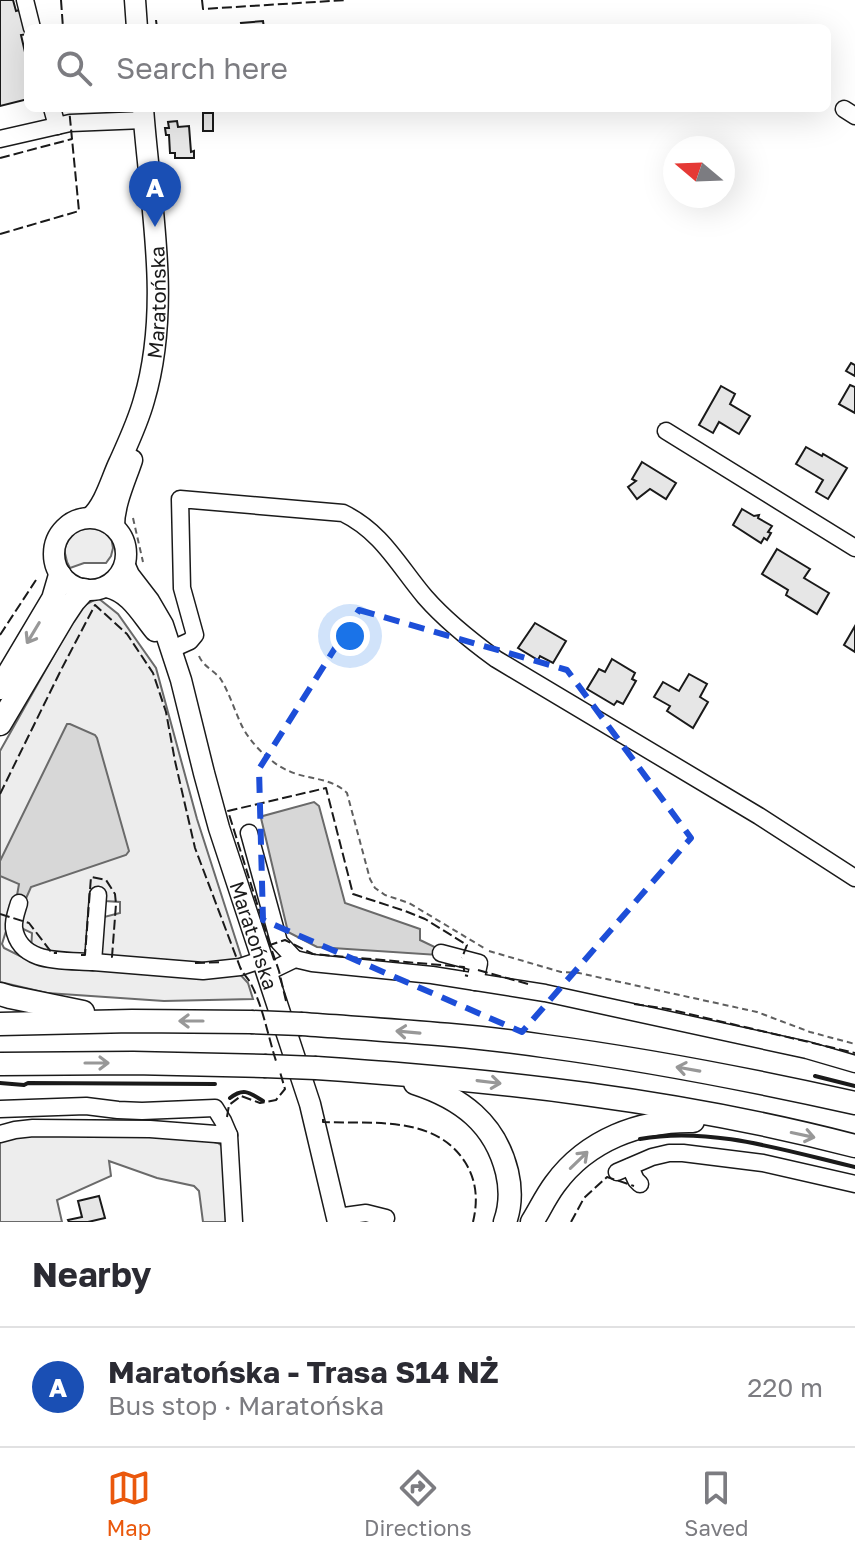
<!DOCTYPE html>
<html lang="en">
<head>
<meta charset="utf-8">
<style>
	:root { --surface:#fff; --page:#f2f2f3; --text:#2b2b33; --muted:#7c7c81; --line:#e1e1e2; --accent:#ea580c }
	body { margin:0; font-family:"Golos Text",sans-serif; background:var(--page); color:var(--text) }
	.compass { position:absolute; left:663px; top:136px; width:72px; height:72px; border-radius:50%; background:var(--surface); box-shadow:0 8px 32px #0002; rotate:289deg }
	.you { position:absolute; left:350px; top:636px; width:28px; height:28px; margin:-20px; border:6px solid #fff; border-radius:50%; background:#1a73e8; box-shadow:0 0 0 12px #1a73e833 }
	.badge { display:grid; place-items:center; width:52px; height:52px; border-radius:50%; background:var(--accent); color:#fff; font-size:26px; font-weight:700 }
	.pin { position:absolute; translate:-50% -66px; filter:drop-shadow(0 2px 4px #0008) }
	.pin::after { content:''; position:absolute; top:42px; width:28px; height:24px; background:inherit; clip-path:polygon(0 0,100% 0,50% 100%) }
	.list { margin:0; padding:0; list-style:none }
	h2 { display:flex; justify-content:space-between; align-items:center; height:104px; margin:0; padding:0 32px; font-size:34px }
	h2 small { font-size:26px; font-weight:400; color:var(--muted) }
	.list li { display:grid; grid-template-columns:52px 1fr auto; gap:24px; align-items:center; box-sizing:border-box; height:120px; padding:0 32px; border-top:2px solid var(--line) }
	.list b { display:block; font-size:30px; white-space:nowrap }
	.list p { margin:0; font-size:26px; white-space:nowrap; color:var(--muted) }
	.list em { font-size:26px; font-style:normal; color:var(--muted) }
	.icon { flex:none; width:44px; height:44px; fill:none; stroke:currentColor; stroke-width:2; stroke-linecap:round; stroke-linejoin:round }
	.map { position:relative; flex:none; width:855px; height:1222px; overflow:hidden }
	.search { position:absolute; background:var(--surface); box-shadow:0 8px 32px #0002; left:24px; right:24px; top:24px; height:88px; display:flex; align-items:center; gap:20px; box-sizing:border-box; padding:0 28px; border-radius:12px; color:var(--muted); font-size:30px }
	.sheet { height:224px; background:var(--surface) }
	nav { display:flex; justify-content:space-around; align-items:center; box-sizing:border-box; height:112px; border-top:2px solid var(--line); background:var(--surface); font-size:22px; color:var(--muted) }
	nav a { display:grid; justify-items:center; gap:4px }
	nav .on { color:var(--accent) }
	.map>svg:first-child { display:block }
	.built { fill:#ededed; stroke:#6a6a6a; stroke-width:2 }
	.water { fill:#d7d7d7; stroke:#6a6a6a; stroke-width:2 }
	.building { fill:#e6e6e6; stroke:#1a1a1a; stroke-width:2 }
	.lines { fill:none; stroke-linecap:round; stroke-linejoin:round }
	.minor-casing { stroke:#1a1a1a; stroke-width:19 }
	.major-casing { stroke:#1a1a1a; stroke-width:23 }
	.highway-casing { stroke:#1a1a1a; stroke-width:25 }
	.path { stroke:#5f5f5f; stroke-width:2; stroke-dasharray:6 4; stroke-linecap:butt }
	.minor { stroke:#fff; stroke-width:16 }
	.major { stroke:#fff; stroke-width:20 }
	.highway { stroke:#fff; stroke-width:22 }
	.highway-bridge-casing { stroke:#1a1a1a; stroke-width:25; stroke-linecap:butt }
	.highway-bridge { stroke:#fff; stroke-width:22 }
	.fence { stroke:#1a1a1a; stroke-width:2; stroke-dasharray:10 4; stroke-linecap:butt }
	.wall { stroke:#1a1a1a; stroke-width:4 }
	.oneway { stroke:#989898 }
	.marked { fill:none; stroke:#1d4ed8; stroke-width:6; stroke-dasharray:16 10; stroke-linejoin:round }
	.labels { text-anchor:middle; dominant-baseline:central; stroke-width:6; stroke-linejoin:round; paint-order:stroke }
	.street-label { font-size:20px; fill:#1a1a1a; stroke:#fff }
</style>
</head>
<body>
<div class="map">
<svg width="855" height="1222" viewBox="0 0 855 1222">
	<rect width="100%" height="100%" fill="#fff"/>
	<g class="built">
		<polygon points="92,526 111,536 113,548 111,556 106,563 84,563 70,568 67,562 64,549 72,532 81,527"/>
		<polygon points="98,598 118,614 156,668 197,819 242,959 222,965 98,958 100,918 120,913 120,902 105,901 103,889 95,891 89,956 31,952 32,933 19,927 15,902 2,944 4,948 22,957 165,972 237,971 248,983 253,999 164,1001 47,993 0,982 0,751 81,607"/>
		<polygon points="21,1135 142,1135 206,1140 218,1143 222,1146 229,1222 203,1222 199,1191 194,1186 157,1178 109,1161 111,1176 57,1200 62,1222 0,1222 0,1139"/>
	</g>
	<g class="water">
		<polygon points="67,724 70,724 95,735 97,738 129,851 126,855 31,887 24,903 16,901 19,884 0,876 0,861"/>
		<polygon points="314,802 319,806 345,903 420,929 420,940 439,949 438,955 317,947 288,932 261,818 263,816"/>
	</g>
	<g class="building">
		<polygon points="0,0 13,0 16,11 23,9 28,34 21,35 28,65 28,99 0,106"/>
		<polygon points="263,21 264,28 242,28 241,23"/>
		<rect x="203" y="113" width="10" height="18"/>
		<polygon points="177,121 178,127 189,126 191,152 194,151 194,158 175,158 175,153 170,153 169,135 166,135 165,128 169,128 168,122"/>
		<polygon points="851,363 855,365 855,376 846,371"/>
		<polygon points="850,385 855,387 855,413 839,404"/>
		<polygon points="721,386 735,394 730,404 750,416 739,434 719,422 713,433 699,425"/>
		<polygon points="806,447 822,456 823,454 847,468 828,499 816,492 823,480 796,464"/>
		<polygon points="642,462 676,483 666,499 650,489 637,499 628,487 636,481 632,479"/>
		<polygon points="742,509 754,516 759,515 758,518 772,526 768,532 771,533 767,540 764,538 761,543 733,525"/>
		<polygon points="777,549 810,569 804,578 829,593 817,614 786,595 788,590 762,574"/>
		<polygon points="535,623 566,641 553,663 540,656 538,660 518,648"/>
		<polygon points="855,626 855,652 844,645"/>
		<polygon points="612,659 635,673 632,679 636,681 623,704 617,701 614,705 587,689 599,669 605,672"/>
		<polygon points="689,674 707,684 700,697 708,702 693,728 667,711 670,706 654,697 663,682 679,691"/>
		<polygon points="99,1196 105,1218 88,1222 69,1222 68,1220 82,1217 78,1201"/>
	</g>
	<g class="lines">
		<defs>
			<g id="minor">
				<polyline points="25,0 32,28"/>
				<polyline points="52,108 57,126"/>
				<polyline points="844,109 855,116"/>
				<polyline points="0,139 70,123 144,120"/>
				<polyline points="666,431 855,548"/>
				<path d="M170 650 190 641 195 635 182 588 180 499 343 513C382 532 398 565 425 597 446 621 470 640 496 659L759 816 855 878"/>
				<polyline points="249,833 279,942 295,959"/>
				<path d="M19 903C17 910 13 920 14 928 20 965 64 960 93 962L98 895"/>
				<polyline points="441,953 479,963 475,982"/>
				<polyline points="93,962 203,971 240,967 261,960"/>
				<polyline points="266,973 295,959 312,963 432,975 545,993 807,1050 855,1064"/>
				<polyline points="0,1109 86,1106 118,1110 142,1111 215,1108 223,1121 229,1135 234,1222"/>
				<polyline points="0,1134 15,1130 33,1128 150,1129 229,1135"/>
				<polyline points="630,1167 636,1180 640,1184"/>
				<polyline points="617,1172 652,1157 669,1153 683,1153 763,1163 855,1184"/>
				<polyline points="337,1217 366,1213 386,1218"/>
			</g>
			<g id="major">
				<polyline points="135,0 137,28"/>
				<path id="s1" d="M91 517C105 504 111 480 119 463 128 443 138 422 144 400 172 305 150 205 143 108"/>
				<circle cx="90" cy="554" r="36"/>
				<path d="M114 526C114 504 125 481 132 460"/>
				<path id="s2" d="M125 566 129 575 149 601 163 625 181 680 204 773 219 828 310 1104 338 1222"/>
				<path d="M107 587C130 592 141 614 155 631"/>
			</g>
			<g id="highway">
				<polyline points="0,688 53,599 60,575"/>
				<polyline points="0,724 64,616 74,601 84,590"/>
				<polyline points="0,994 10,997 83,1012"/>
				<polyline points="0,1024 132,1021 251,1022"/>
				<path d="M302 1024C383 1030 464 1034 544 1046 649 1060 752 1080 855 1103"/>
				<polyline points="0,1064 133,1063 264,1066"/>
				<path d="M316 1068C497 1080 679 1100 855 1146"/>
				<path d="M415 1083C461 1098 495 1123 507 1172 511 1189 511 1205 505 1222"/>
				<path d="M532 1222C540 1209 546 1196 555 1184 587 1140 640 1120 693 1121"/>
			</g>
		</defs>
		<use href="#minor" class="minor-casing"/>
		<use href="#major" class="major-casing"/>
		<use href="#highway" class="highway-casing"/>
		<g class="path">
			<polyline points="133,518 143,562"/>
			<path d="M199 656C203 666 213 670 220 678 229 692 234 709 241 724 249 742 271 764 289 771 308 780 331 777 347 793L370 879 375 888 385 895 409 903 484 948"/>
			<polyline points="489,951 561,972 579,973 757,1012 810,1032 855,1044"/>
		</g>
		<use href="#minor" class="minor"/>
		<use href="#major" class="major"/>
		<use href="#highway" class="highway"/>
		<defs>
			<g id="highway-bridge">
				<polyline points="251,1022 302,1024"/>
				<polyline points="264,1066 316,1068"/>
			</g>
		</defs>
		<use href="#highway-bridge" class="highway-bridge-casing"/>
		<use href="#highway-bridge" class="highway-bridge"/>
		<g class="fence">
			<polyline points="61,0 63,28"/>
			<polyline points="202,0 203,9 347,0"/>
			<polyline points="156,20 157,28"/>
			<polyline points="0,158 72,139"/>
			<polyline points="0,234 79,211 69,108"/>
			<polyline points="0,635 36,580"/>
			<path d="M0 794 61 670 95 605 127 634 153 673 166 712 175 761 195 848 240 967C243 974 248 978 251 984 263 1007 268 1036 276 1061"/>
			<polyline points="0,914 29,923 52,953 57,953"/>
			<polyline points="270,945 228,811 326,788 353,894 405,911 425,919 467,945 462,958"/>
			<polyline points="81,955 85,955 91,877 106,880 115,894 116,904 112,957 115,957"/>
			<polyline points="195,963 223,962"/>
			<polyline points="478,970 528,984"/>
			<polyline points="286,1001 279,971 270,945 285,940 313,954 464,967 464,975 468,976"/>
			<polyline points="634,1004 668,1009 855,1053"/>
			<polyline points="227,1117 229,1105 241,1096 260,1103 276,1100 285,1089 280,1072"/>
			<path d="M323 1119V1122C372 1124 435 1115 465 1162 477 1181 478 1201 473 1222"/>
			<polyline points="571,1222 584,1198 607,1177 634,1186"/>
		</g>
		<g class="wall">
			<polyline points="815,1076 855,1086"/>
			<polyline points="0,1083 24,1085 28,1083 215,1084"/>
			<path d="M230 1098C244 1087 250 1093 263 1101"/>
			<path d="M640 1139C710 1126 787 1151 855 1167"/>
		</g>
	</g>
	<defs><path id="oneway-shaft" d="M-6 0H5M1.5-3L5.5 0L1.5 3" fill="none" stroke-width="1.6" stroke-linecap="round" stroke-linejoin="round" transform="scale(2)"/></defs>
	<g class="oneway">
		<use href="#oneway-shaft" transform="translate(33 633) rotate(121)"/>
		<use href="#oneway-shaft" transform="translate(191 1021) rotate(-180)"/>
		<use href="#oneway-shaft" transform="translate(408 1032) rotate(-175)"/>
		<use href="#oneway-shaft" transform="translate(97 1063)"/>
		<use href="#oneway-shaft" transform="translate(688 1069) rotate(-170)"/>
		<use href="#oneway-shaft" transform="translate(489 1082) rotate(7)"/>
		<use href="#oneway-shaft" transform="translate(803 1135) rotate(12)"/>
		<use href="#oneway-shaft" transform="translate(579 1160) rotate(-44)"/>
	</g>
	<path class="marked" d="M359 610 567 670 691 838 522 1032 263 920 259 769Z"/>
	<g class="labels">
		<g class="street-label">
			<text stroke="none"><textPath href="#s1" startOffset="228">Maratońska</textPath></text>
			<text stroke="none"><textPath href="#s2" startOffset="394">Maratońska</textPath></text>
		</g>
	</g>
</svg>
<svg class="compass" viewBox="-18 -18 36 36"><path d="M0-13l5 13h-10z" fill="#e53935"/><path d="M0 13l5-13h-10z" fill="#7c7c81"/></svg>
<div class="you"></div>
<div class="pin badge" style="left:155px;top:227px;background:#1a4fb4">A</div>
<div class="search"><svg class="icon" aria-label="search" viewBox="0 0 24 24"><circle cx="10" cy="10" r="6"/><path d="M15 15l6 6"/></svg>Search here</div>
</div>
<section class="sheet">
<h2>Nearby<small></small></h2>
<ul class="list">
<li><span class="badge" style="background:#1a4fb4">A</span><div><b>Maratońska - Trasa S14 NŻ</b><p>Bus stop · Maratońska</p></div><em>220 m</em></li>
</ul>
</section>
<nav>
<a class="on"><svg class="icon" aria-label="map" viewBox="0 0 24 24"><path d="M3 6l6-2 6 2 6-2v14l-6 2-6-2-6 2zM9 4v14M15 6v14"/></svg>Map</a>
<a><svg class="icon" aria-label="directions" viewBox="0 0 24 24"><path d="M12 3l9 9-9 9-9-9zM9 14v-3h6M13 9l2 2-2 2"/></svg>Directions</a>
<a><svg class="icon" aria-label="saved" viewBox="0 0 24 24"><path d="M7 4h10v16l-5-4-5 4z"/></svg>Saved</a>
</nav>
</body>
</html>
